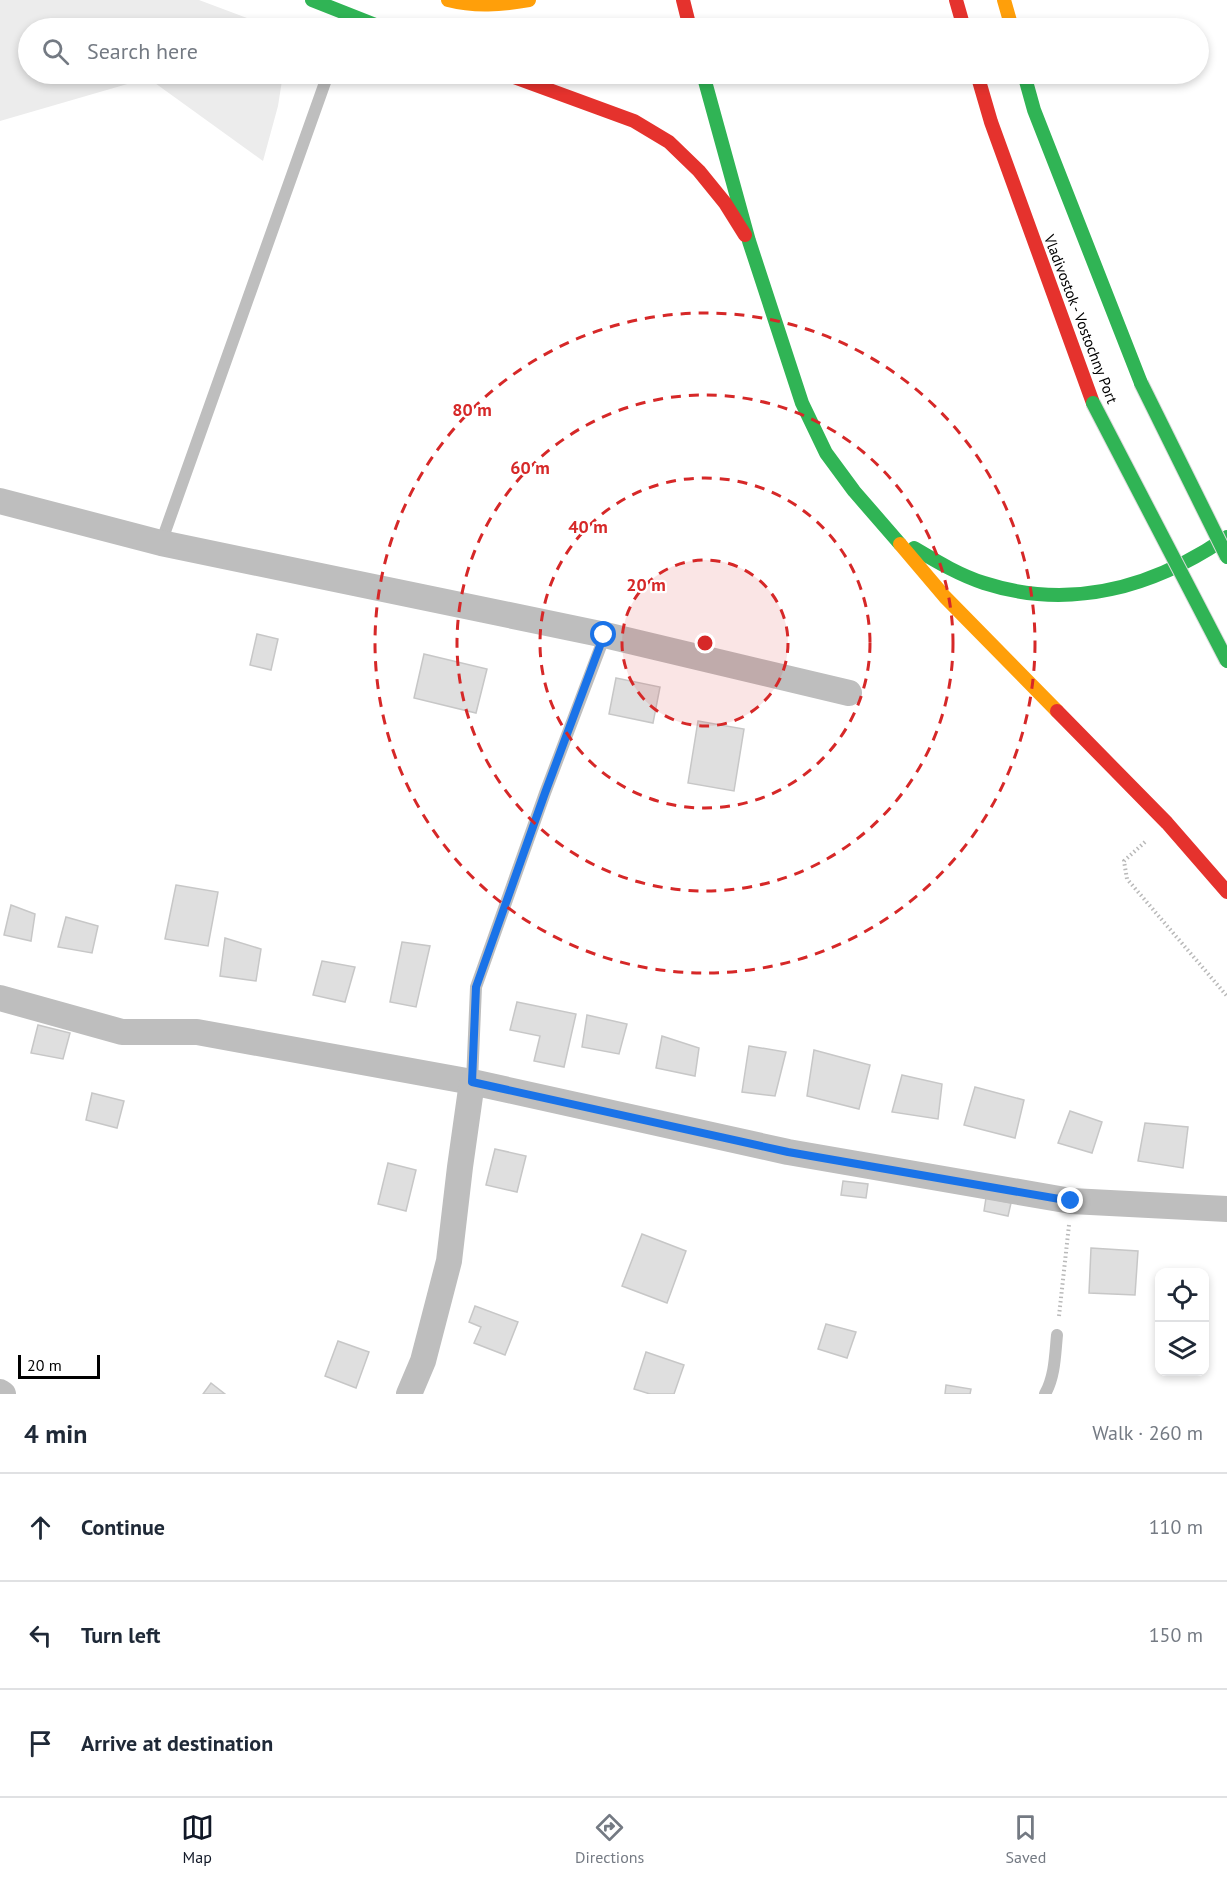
<!DOCTYPE html>
<html lang="en">
<head>
<meta charset="utf-8">
<style>
	:root { --surface:#fff; --page:#f2f2f3; --text:#1f2937; --muted:#747a83; --line:#e0e1e3; --accent:#111827 }
	body { margin:0; font-family:"PT Sans",sans-serif; background:var(--page); color:var(--text) }
	.controls { position:absolute; right:18px; bottom:18px; display:grid; overflow:hidden; border-radius:12px; box-shadow:0 3px 9px #0003 }
	.controls button { width:54px; height:54px; display:grid; place-items:center; padding:0; border:0; border-bottom:2px solid var(--line); background:var(--surface); color:var(--text); font:30px sans-serif }
	.scale { position:absolute; left:18px; bottom:15px; width:82px; box-sizing:border-box; padding-left:6px; border:3px solid #000; border-top:0; font-size:16px; line-height:21px; white-space:nowrap; color:#000; -webkit-text-stroke:4px #fff; paint-order:stroke }
	.stop { position:absolute; width:18px; height:18px; margin:-14px; border:4px solid #1a73e8; border-radius:50%; background:#fff }
	.stop.end { background:#1a73e8; border-color:#fff; box-shadow:0 2px 6px #0008 }
	.list { margin:0; padding:0; list-style:none }
	h2 { display:flex; justify-content:space-between; align-items:center; height:78px; margin:0; padding:0 24px; font-size:26px }
	h2 small { font-size:20px; font-weight:400; color:var(--muted) }
	.list li { display:grid; grid-template-columns:39px 1fr auto; gap:18px; align-items:center; box-sizing:border-box; height:108px; padding:0 24px; border-top:2px solid var(--line) }
	.list b { display:block; font-size:22px; white-space:nowrap }
	.list em { font-size:20px; font-style:normal; color:var(--muted) }
	.icon { flex:none; width:33px; height:33px; fill:none; stroke:currentColor; stroke-width:2; stroke-linecap:round; stroke-linejoin:round }
	.map { position:relative; flex:none; width:1227px; height:1394px; overflow:hidden }
	.search { position:absolute; background:var(--surface); box-shadow:0 3px 9px #0003; left:18px; right:18px; top:18px; height:66px; display:flex; align-items:center; gap:15px; box-sizing:border-box; padding:0 21px; border-radius:33px; color:var(--muted); font-size:22px }
	.sheet { height:402px; background:var(--surface) }
	nav { display:flex; justify-content:space-around; align-items:center; box-sizing:border-box; height:84px; border-top:2px solid var(--line); background:var(--surface); font-size:16px; color:var(--muted) }
	nav a { display:grid; justify-items:center; gap:3px }
	nav .on { color:var(--accent) }
	.map>svg:first-child { display:block }
	.green { fill:#ececec }
	.building { fill:#dfdfdf; stroke:#c7c7c7; stroke-width:1.5 }
	.lines { fill:none; stroke-linecap:round; stroke-linejoin:round }
	.path { stroke:#b9b9b9; stroke-width:4; stroke-dasharray:1.5 3; stroke-linecap:butt }
	.lane { stroke:#bebebe; stroke-width:12 }
	.street { stroke:#bebebe; stroke-width:26 }
	.fast { stroke:#30b455; stroke-width:14 }
	.slow { stroke:#ff9f0a; stroke-width:14 }
	.jam { stroke:#e5322d; stroke-width:14 }
	.fast-bridge-casing { stroke:#dbdbdb; stroke-width:16; stroke-linecap:butt }
	.fast-bridge { stroke:#30b455; stroke-width:14 }
	.route { stroke:#1a73e8; stroke-width:8 }
	.ring { fill:none; stroke:#d62828; stroke-width:3; stroke-dasharray:10 8 }
	.labels { text-anchor:middle; dominant-baseline:central; stroke-width:4.5; stroke-linejoin:round; paint-order:stroke }
	.street-label { font-size:15px; fill:#000; stroke:#fff }
	.centre { fill:#d62828; stroke:#fff; stroke-width:3 }
	.ring-label { font-size:18px; text-anchor:middle; font-weight:bold; fill:#d62828; stroke:#fff; stroke-width:4.5; stroke-linejoin:round; paint-order:stroke }
</style>
</head>
<body>
<div class="map">
<svg width="1227" height="1394" viewBox="0 0 1227 1394">
	<rect width="100%" height="100%" fill="#fff"/>
	<polygon class="green" points="0,0 199,0 255,21 264,28 28,28 28,74 283,74 278,106 263,161 148,78 0,121"/>
	<g class="building">
		<polygon points="257,634 278,639 271,670 250,665"/>
		<polygon points="424,654 487,669 476,713 414,698"/>
		<polygon points="616,678 660,687 653,723 609,714"/>
		<polygon points="698,721 744,729 734,791 688,783"/>
		<polygon points="176,885 218,892 208,946 165,939"/>
		<polygon points="11,905 35,914 31,941 4,935"/>
		<polygon points="66,917 98,926 92,953 58,947"/>
		<polygon points="225,938 261,949 256,981 220,976"/>
		<polygon points="402,942 430,946 416,1007 390,1002"/>
		<polygon points="322,961 355,967 345,1002 313,995"/>
		<polygon points="517,1002 576,1014 564,1067 534,1061 540,1036 510,1030"/>
		<polygon points="587,1015 627,1024 619,1054 582,1047"/>
		<polygon points="38,1025 70,1033 63,1059 31,1053"/>
		<polygon points="662,1036 699,1048 695,1076 656,1068"/>
		<polygon points="749,1046 786,1052 775,1096 742,1092"/>
		<polygon points="814,1050 870,1065 859,1109 807,1096"/>
		<polygon points="902,1075 942,1084 938,1119 892,1112"/>
		<polygon points="975,1087 1024,1100 1015,1138 964,1125"/>
		<polygon points="92,1093 124,1101 117,1128 86,1120"/>
		<polygon points="1070,1111 1102,1122 1092,1153 1058,1143"/>
		<polygon points="1145,1123 1188,1127 1183,1168 1138,1161"/>
		<polygon points="495,1149 526,1156 517,1192 486,1185"/>
		<polygon points="388,1163 416,1170 406,1211 378,1204"/>
		<polygon points="843,1181 868,1184 866,1198 841,1195"/>
		<polygon points="986,1198 1011,1203 1008,1216 984,1211"/>
		<polygon points="642,1234 686,1251 667,1303 622,1286"/>
		<polygon points="1091,1248 1138,1251 1135,1295 1089,1293"/>
		<polygon points="475,1306 518,1322 505,1355 474,1343 481,1327 469,1322"/>
		<polygon points="826,1324 856,1332 847,1358 818,1349"/>
		<polygon points="338,1341 369,1352 356,1388 325,1376"/>
		<polygon points="646,1352 684,1365 674,1394 650,1394 634,1389"/>
		<polygon points="211,1383 225,1394 203,1394"/>
		<polygon points="946,1385 971,1389 970,1394 945,1394"/>
	</g>
	<g class="lines">
		<g class="path">
			<polyline points="1145,842 1124,861 1127,879 1227,996"/>
			<polyline points="1059,1316 1069,1225"/>
		</g>
		<g class="lane">
			<polyline points="161,543 328,74"/>
			<polyline points="472,1082 476,987 545,793 605,635"/>
			<path d="M1045 1394C1055 1376 1055 1355 1057 1335"/>
		</g>
		<g class="street">
			<polyline points="0,501 161,543 605,635 849,693"/>
			<polyline points="0,998 122,1032 197,1032 472,1082 788,1152 1071,1201 1227,1209"/>
			<polyline points="0,1392 3,1394"/>
			<polyline points="409,1394 423,1361 449,1261 460,1167 472,1082"/>
		</g>
		<g class="fast">
			<polyline points="312,0 383,28"/>
			<polyline points="703,74 749,241 802,403 826,453 854,491 900,544"/>
			<polyline points="1024,74 1034,110 1141,383"/>
			<path d="M914 548C936 561 959 575 984 583 1071 611 1154 587 1227 537"/>
		</g>
		<g class="slow">
			<path d="M448 0C475 7 501 5 529 0"/>
			<polyline points="1004,0 1012,28"/>
			<polyline points="900,544 945,597 1057,711"/>
		</g>
		<g class="jam">
			<polyline points="683,0 690,28"/>
			<polyline points="956,0 964,28"/>
			<polyline points="506,74 634,121 669,142 699,171 725,203 745,235"/>
			<polyline points="977,74 991,122 1093,403"/>
			<polyline points="1057,711 1167,823 1227,892"/>
		</g>
		<defs>
			<g id="fast-bridge">
				<polyline points="1141,383 1227,557"/>
				<polyline points="1093,403 1227,661"/>
			</g>
		</defs>
		<use href="#fast-bridge" class="fast-bridge-casing"/>
		<use href="#fast-bridge" class="fast-bridge"/>
	</g>
	<g class="lines">
		<polyline class="route" points="604,635 545,793 476,987 472,1082 788,1152 1071,1201"/>
	</g>
	<circle cx="705" cy="643" r="83" fill="#d62828" fill-opacity=".12"/>
	<g class="ring">
		<circle cx="705" cy="643" r="83"/>
		<circle cx="705" cy="643" r="165"/>
		<circle cx="705" cy="643" r="248"/>
		<circle cx="705" cy="643" r="330"/>
	</g>
	<g class="labels">
		<g class="street-label">
			<text transform="translate(1081 319) rotate(69)">Vladivostok - Vostochny Port</text>
		</g>
	</g>
	<circle cx="705" cy="643" r="9" class="centre"/>
	<g class="ring-label">
		<text x="472" y="416">80 m</text>
		<text x="530" y="474">60 m</text>
		<text x="588" y="533">40 m</text>
		<text x="646" y="591">20 m</text>
	</g>
</svg>
<div class="controls">
<button><svg class="icon" aria-label="locate" viewBox="0 0 24 24"><circle cx="12" cy="12" r="6"/><path d="M12 2v4M12 18v4M2 12h4M18 12h4"/></svg></button>
<button><svg class="icon" aria-label="layers" viewBox="0 0 24 24"><path d="M12 4l9 5-9 5-9-5zM3 14l9 5 9-5"/></svg></button>
</div>
<div class="scale">20 m</div>
<div class="stop" style="left:604px;top:635px"></div>
<div class="stop end" style="left:1071px;top:1201px"></div>
<div class="search"><svg class="icon" aria-label="search" viewBox="0 0 24 24"><circle cx="10" cy="10" r="6"/><path d="M15 15l6 6"/></svg>Search here</div>
</div>
<section class="sheet">
<h2>4 min<small>Walk · 260 m</small></h2>
<ul class="list">
<li><svg class="icon" aria-label="ahead" viewBox="0 0 24 24"><path d="M12 20V5M6 11l6-6 6 6"/></svg><div><b>Continue</b></div><em>110 m</em></li>
<li><svg class="icon" aria-label="left" viewBox="0 0 24 24"><path d="M17 20v-9H6M10 6l-5 5 5 5"/></svg><div><b>Turn left</b></div><em>150 m</em></li>
<li><svg class="icon" aria-label="arrive" viewBox="0 0 24 24"><path d="M6 21V4h12l-3 4 3 4H6"/></svg><div><b>Arrive at destination</b></div></li>
</ul>
</section>
<nav>
<a class="on"><svg class="icon" aria-label="map" viewBox="0 0 24 24"><path d="M3 6l6-2 6 2 6-2v14l-6 2-6-2-6 2zM9 4v14M15 6v14"/></svg>Map</a>
<a><svg class="icon" aria-label="directions" viewBox="0 0 24 24"><path d="M12 3l9 9-9 9-9-9zM9 14v-3h6M13 9l2 2-2 2"/></svg>Directions</a>
<a><svg class="icon" aria-label="saved" viewBox="0 0 24 24"><path d="M7 4h10v16l-5-4-5 4z"/></svg>Saved</a>
</nav>
</body>
</html>
